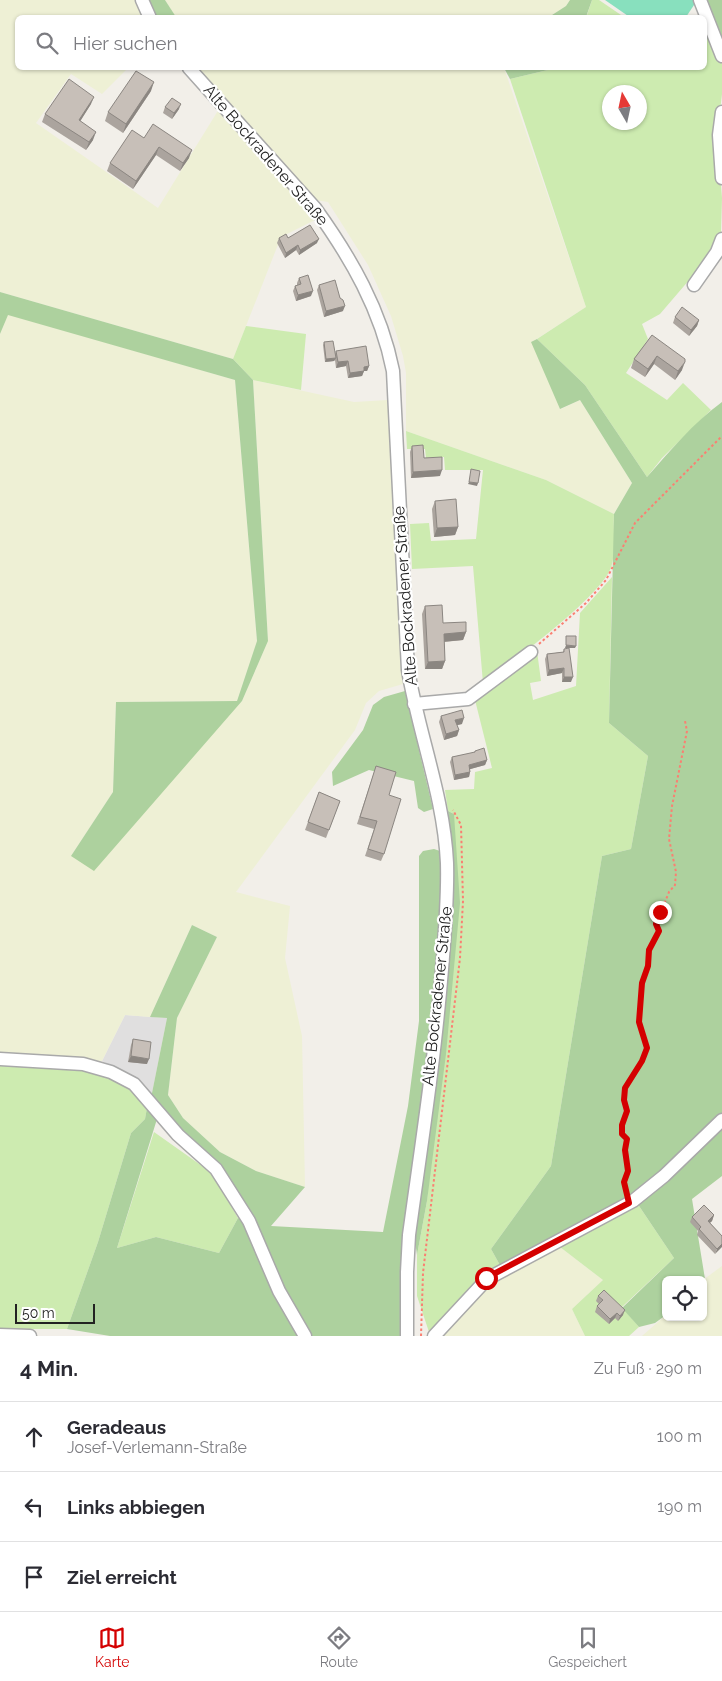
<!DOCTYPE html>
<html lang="de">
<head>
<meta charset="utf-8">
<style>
	:root { --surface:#fff; --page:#f2f2f3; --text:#2b2b33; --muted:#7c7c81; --line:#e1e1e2; --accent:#d40000 }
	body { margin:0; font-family:Raleway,sans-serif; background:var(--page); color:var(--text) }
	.controls { position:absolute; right:15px; bottom:15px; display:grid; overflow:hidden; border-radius:8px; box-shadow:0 1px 4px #0004 }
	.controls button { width:45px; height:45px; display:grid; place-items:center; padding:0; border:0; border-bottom:1px solid var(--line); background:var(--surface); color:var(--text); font:25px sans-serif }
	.compass { position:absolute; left:602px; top:85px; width:45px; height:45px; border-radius:50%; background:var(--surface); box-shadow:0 1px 4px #0004; rotate:351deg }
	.scale { position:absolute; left:15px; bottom:12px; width:80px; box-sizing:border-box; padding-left:5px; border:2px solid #222; border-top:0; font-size:14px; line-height:18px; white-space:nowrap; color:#222; -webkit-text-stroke:4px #fff; paint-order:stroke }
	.stop { position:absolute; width:15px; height:15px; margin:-11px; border:4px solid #d40000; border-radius:50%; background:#fff }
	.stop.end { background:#d40000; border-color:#fff; box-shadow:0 1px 5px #0008 }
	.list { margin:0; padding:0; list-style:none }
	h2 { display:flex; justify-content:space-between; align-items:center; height:65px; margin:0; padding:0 20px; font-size:21px }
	h2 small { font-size:16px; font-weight:400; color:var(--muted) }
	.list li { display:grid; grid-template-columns:32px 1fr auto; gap:15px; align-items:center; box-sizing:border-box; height:70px; padding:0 20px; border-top:1px solid var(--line) }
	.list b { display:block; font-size:19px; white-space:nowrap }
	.list p { margin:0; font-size:16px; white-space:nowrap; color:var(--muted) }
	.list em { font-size:16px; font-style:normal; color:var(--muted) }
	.icon { flex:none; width:28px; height:28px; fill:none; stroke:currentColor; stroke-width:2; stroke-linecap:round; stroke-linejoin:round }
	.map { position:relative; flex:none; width:722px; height:1336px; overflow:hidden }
	.search { position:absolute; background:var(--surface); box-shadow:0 1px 4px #0004; left:15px; right:15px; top:15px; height:55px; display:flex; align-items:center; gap:12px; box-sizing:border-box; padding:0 18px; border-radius:8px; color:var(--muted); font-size:19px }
	.sheet { height:275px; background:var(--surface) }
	nav { display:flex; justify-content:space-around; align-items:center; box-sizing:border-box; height:70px; border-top:1px solid var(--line); background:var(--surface); font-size:14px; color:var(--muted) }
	nav a { display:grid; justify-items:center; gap:2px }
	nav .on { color:var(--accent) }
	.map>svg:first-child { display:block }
	.residential { fill:#e0dfdf }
	.farmland { fill:#eef0d5 }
	.grass { fill:#cdebb0; fill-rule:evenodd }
	.forest { fill:#add19e }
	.pitch { fill:#88e0be }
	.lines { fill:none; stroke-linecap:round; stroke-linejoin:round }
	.minor-casing { stroke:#a9a9a9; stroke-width:15 }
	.path { stroke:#fa8072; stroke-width:2; stroke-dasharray:2.5 2.5; stroke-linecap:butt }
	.minor { stroke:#fff; stroke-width:12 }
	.wall { fill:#aba49e }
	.shaded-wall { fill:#8b8681 }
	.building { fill:#c7bfb8; stroke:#8b8681 }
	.route { stroke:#d40000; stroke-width:6 }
	.labels { text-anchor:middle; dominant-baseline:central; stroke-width:4.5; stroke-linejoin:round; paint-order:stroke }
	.street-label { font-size:16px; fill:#222; stroke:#fff }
</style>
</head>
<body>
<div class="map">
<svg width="722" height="1336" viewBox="0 0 722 1336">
	<rect width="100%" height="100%" fill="#f2efe9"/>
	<polygon class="residential" points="125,1015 167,1018 151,1098 128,1074 102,1061"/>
	<g class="farmland">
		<polygon points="0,0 139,0 146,17 18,18 18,68 128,68 102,94 71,74 36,123 158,208 219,109 317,219 281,237 233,359 0,292"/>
		<polygon points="165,0 570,0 566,6 549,18 176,18"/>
		<polygon points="198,68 504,68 586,307 532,342 561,409 580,400 632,483 614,514 546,480 406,431 406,373 403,356 391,316 368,265 328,202 315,200"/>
		<polygon points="8,314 235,380 257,642 237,701 116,702 113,792 71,856 242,701 268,641 253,380 354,402 388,400 403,684 379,691 366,703 355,730 236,892 290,906 285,958 302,1036 305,1187 256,1171 220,1152 183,1118 168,1095 177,1018 217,937 192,925 150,1017 125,1015 102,1061 0,1055 0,334"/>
		<polygon points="560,1247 603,1280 572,1309 585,1336 442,1336 490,1282"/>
		<polygon points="722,1266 722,1336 642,1336 666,1315 666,1317 703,1317 703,1280"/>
	</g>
	<g class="grass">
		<polygon points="592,0 599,0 624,17 586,18"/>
		<path d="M705 20 722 62V94L717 135 722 198 721 232 714 251 660 314 642 324 648 339 626 373 667 400 683 383 711 410 662 458 647 477 585 385 537 339 586 307 510 79 556 68H704ZM610 92H640V122H610Z"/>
		<polygon points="246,326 306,334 301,390 253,380 233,359"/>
		<path d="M406 431 546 480 614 514C613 530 616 548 612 564 607 593 509 664 483 683L473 566 412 569 410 524 429 523 431 541 476 539 483 470H445L444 457 426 458 425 449H407Z"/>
		<polygon points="612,577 609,723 648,756 631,849 602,856 551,1166 491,1249 501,1267 430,1335 417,1296 417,1255 427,1201 454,814 448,811 445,790 474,789 475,772 492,768 475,700 537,651 541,681 530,683 533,700 576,686 580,613"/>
		<path d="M0 1061C55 1065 106 1062 148 1102L145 1119 131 1133 98 1242 67 1329H0Z"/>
		<polygon points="154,1132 212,1173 238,1218 219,1253 156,1237 117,1248"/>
		<polygon points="637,1203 674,1258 622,1307 639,1327 629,1336 585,1336 572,1309 603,1280 560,1247"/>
	</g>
	<g class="forest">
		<polygon points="147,0 165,0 176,17 156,17"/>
		<polygon points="570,0 592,0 586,17 549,17 566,6"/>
		<polygon points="704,0 722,0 722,51"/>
		<polygon points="504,68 556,68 510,79"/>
		<polygon points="0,292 233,359 253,380 268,641 242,701 94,871 71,856 113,792 116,702 237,701 257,641 235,380 8,315 0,334"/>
		<path d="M537 339 585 385 647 477C670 451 693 423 722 402V1176L692 1199 705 1279 666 1280V1315L655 1323 639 1327 622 1308 674 1258 633 1197 501 1267 491 1249 551 1166 602 856 631 849 648 756 609 723 614 514 632 483 580 400 560 409 531 342Z"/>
		<polygon points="405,691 433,809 424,812 418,808 414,781 369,770 333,786 332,772 363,730 373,705 384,697"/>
		<polygon points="448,811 454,814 460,903 446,1054 427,1201 417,1255 415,1241 424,1173 452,862"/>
		<path d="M434 849 440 851C447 917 437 986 430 1052 421 1147 412 1241 403 1336H308L255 1231 193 1142 151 1098 167 1018 150 1017 192 925 217 937 177 1018 168 1095 183 1118 220 1152 256 1171 305 1187 271 1226 383 1232 408 1106 419 1021V856L423 851Z"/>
		<polygon points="148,1102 157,1119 117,1248 156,1237 219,1253 238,1218 243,1220 301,1336 110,1336 67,1329 98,1242 131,1133 145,1119"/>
	</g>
	<polygon class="pitch" points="605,0 693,0 696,2 686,17 631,18"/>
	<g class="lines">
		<defs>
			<g id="minor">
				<polyline points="142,0 150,18"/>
				<polyline points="700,0 722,56"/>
				<path d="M189 68 315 208C351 258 381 310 393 371L408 670C419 735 444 797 447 863 448 898 445 933 442 969 435 1058 421 1147 409 1235L407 1272V1336"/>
				<polyline points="722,112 719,135 722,178"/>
				<polyline points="694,285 717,252 722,239"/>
				<polyline points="414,704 468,699 531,652"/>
				<polyline points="0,1059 83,1064 111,1072 134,1084 178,1135 216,1169 249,1221 279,1291 305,1336"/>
				<polyline points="0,1335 30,1336"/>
				<polyline points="434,1336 487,1279 633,1201 664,1176 722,1120"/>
			</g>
		</defs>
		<use href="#minor" class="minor-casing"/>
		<g class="path">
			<polyline points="539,644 586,603 606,580 635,523 722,436"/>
			<path d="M626 1191C624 1182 626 1180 628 1172 630 1161 625 1150 627 1139L622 1134V1125L627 1111 624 1101 625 1088 642 1061 647 1048 639 1022 642 983 648 967 649 950 659 931 656 924 669 892 675 885 676 872 669 839 672 806 687 731 685 721"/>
			<polyline points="421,1336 423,1273 460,958 463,901 461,825 453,810"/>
		</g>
		<use href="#minor" class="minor"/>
	</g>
	<g class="wall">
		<polygon points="151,91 123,133 105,121 108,112"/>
		<polygon points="91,104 80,121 93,140 86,150 42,122 45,114"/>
		<polygon points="165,107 179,109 172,119 163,113"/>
		<polygon points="144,138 189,158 180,171 156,155 133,189 107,171 110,163"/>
		<polygon points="279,238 288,238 317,243 299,255 296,250 285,258 277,243"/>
		<polygon points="299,278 311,296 296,301 293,291 295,286 297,285 297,283"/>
		<polygon points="319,285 343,311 324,317 317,290"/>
		<polygon points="675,317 699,320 697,326 689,336 673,323"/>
		<polygon points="652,335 682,370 675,380 654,364 645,377 631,368 634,359"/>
		<polygon points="324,342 335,354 336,351 369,366 367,371 364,371 362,376 348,378 346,366 336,368 335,360 334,361 325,362 323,345"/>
		<polygon points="412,446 424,458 440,476 411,478 410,452"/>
		<polygon points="435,501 458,527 455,535 434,537 432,509"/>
		<polygon points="425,606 443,623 466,632 463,640 444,642 445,661 442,669 425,669 422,614"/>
		<polygon points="564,649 571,682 562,682 562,673 547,676 545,659 547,654 563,652"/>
		<polygon points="441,716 462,724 457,725 459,730 457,736 444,740 439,722"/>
		<polygon points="475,751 487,760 485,765 470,769 470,772 469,777 454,780 450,762 452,757 474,753"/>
		<polygon points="376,766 389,795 384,854 381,861 365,856 374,829 357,824"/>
		<polygon points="319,792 340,801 326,838 305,830"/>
		<polygon points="133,1039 147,1064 128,1062 131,1045"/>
		<polygon points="714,1215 712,1221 710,1223 722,1236 715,1254 697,1235 698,1231 690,1222 692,1217"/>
		<polygon points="598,1296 623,1315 618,1321 615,1318 609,1324 595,1312 597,1306 599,1304 596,1301"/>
	</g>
	<g class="shaded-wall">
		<polygon points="154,82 151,91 123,133 126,124"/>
		<polygon points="94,97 91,104 76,128 79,120"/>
		<polygon points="181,104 179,109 172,119 174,113"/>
		<polygon points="96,132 93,140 86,150 89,142"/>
		<polygon points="159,147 156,155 133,189 136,181"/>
		<polygon points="192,150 189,158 180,171 183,163"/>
		<polygon points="319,239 317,243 299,255 300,250"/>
		<polygon points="298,245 296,250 285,258 286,253"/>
		<polygon points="313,291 311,296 296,301 298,295"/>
		<polygon points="345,306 343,311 324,317 326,311"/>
		<polygon points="699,320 697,326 689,336 691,330"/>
		<polygon points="657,356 654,364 645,377 648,369"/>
		<polygon points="336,358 334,361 325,362 326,359"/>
		<polygon points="348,361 346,366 336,368 338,362"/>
		<polygon points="685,362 682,370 675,380 678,371"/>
		<polygon points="369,366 367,371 364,371 362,376 348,378 350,373 364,367"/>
		<polygon points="442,470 440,476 411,478 413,472"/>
		<polygon points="469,482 478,483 477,486 468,484"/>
		<polygon points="458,527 455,535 434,537 437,528"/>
		<polygon points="466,632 463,640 441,642 444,634"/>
		<polygon points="566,645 576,646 575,648 565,648"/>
		<polygon points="445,661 442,669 425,669 428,662"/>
		<polygon points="564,668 562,673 547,676 549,670"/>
		<polygon points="564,677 573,677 571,682 562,682"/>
		<polygon points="464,718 462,724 453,726 455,720"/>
		<polygon points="459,730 457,736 444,740 446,734"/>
		<polygon points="487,760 485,765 467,770 469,765"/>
		<polygon points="470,772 469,777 454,780 455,775"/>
		<polygon points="131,1056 149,1059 147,1064 128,1062"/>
		<polygon points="714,1215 712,1221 706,1226 708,1221"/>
		<polygon points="722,1244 722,1247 715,1254 717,1249"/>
		<polygon points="625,1310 623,1315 618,1321 620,1316"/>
		<polygon points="617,1313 615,1318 609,1324 610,1319"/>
	</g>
	<g class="building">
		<polygon points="136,71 154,82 126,124 108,112"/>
		<polygon points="69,79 94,97 79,120 96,132 89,142 45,114"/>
		<polygon points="172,98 181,104 174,113 165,107"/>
		<polygon points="153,124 192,150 183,163 159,147 136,181 110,163 132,130 144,138"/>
		<polygon points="310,225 319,239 300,250 298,245 286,253 279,238 286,234 288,238"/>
		<polygon points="308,275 313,291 298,295 295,286 301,284 299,278"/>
		<polygon points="335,280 340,298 343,300 345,306 326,311 319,285"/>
		<polygon points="682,307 699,320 691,330 675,317"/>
		<polygon points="652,335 685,359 685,362 678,371 657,356 648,369 634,359"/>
		<polygon points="333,341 336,358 326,359 324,342"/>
		<polygon points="366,346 369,366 364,367 364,371 350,373 348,361 338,362 336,351"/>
		<polygon points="423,445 424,458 442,457 442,470 413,472 412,446"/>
		<polygon points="471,469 480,471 478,483 469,482"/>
		<polygon points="456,499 458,527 437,528 435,501"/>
		<polygon points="442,605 443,623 466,622 466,632 444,634 445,661 428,662 425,606"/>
		<polygon points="566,636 576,636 576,646 566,645"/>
		<polygon points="569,648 573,677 564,677 564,668 549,670 547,654 564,652 564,649"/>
		<polygon points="462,710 464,718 455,720 459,730 446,734 441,716"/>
		<polygon points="484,748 487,760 469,765 470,772 455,775 452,757 475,752 475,751"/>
		<polygon points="376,766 396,772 389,795 401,799 384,854 368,849 377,821 360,817"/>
		<polygon points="319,792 340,801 329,830 308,822"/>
		<polygon points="133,1039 151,1042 149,1059 131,1056"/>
		<polygon points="704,1205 714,1215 708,1221 722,1236 722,1244 717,1249 699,1229 701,1227 692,1217"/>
		<polygon points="604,1290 625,1310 620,1316 617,1313 610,1319 597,1306 603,1300 598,1296"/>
	</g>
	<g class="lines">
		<polyline class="route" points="486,1278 629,1203 624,1182 628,1171 625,1150 627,1139 622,1134 622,1125 627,1111 624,1100 625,1088 642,1061 647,1048 639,1022 642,983 648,966 649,950 659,931 656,924 660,912"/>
	</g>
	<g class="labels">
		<g class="street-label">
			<text transform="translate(266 155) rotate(49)">Alte Bockradener Straße</text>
			<text transform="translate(405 596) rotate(-94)">Alte Bockradener Straße</text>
			<text transform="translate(437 996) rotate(-84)">Alte Bockradener Straße</text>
		</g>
	</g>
</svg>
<div class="controls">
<button><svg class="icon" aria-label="locate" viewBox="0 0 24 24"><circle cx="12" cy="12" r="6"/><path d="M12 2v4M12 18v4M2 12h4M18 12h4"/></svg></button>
</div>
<svg class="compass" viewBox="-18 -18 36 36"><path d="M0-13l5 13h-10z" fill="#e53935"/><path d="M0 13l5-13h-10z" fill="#7c7c81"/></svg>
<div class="scale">50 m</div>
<div class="stop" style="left:486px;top:1278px"></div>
<div class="stop end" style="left:660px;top:912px"></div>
<div class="search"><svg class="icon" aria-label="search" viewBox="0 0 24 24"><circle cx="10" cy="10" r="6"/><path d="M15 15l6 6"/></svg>Hier suchen</div>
</div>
<section class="sheet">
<h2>4 Min.<small>Zu Fuß · 290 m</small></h2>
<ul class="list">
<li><svg class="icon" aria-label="ahead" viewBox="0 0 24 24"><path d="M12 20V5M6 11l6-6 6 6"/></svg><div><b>Geradeaus</b><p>Josef-Verlemann-Straße</p></div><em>100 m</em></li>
<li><svg class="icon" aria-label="left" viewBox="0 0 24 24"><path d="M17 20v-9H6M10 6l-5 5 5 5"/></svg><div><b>Links abbiegen</b></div><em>190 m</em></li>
<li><svg class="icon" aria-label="arrive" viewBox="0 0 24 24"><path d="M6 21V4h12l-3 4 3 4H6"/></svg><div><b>Ziel erreicht</b></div></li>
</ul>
</section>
<nav>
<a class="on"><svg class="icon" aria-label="map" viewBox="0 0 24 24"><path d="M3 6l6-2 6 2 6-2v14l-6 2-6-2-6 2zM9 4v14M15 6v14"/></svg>Karte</a>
<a><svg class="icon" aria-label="directions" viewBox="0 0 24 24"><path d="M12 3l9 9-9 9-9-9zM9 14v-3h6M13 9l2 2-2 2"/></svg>Route</a>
<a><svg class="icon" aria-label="saved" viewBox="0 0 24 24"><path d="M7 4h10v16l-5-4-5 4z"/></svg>Gespeichert</a>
</nav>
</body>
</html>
